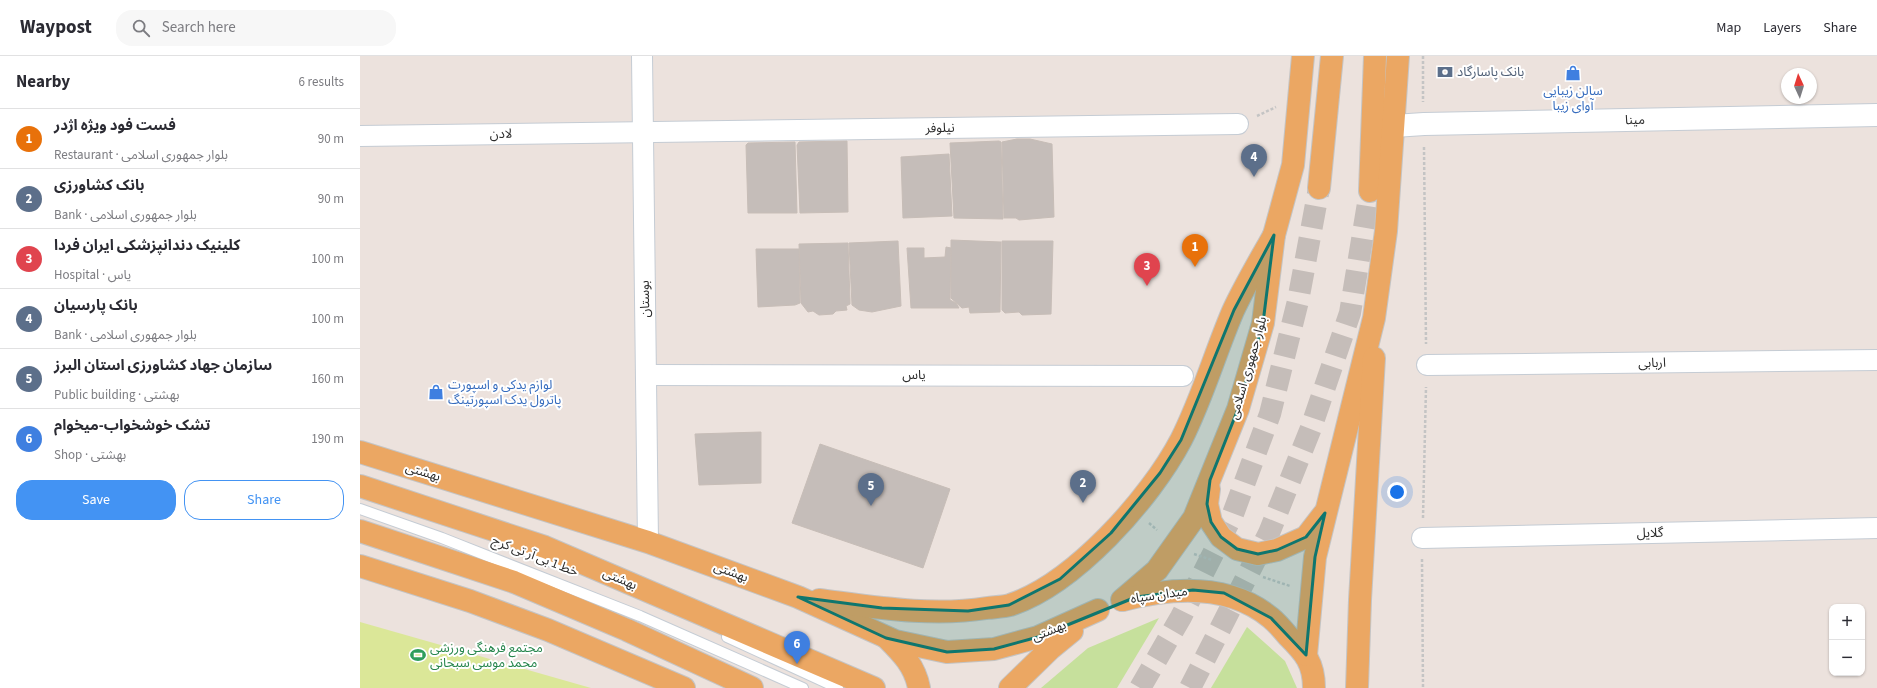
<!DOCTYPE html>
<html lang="en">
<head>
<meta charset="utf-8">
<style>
	:root { --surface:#fff; --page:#f7f7f7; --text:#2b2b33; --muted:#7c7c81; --line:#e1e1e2; --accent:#4393f3 }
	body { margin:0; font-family:"Source Sans 3","Noto Sans Arabic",sans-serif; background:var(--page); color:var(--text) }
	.controls { position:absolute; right:12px; bottom:12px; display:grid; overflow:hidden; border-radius:8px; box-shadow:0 1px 3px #0004 }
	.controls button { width:36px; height:36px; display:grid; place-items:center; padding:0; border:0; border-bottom:1px solid var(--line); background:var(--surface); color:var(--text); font:20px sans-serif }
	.compass { position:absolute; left:1421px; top:12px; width:36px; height:36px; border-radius:50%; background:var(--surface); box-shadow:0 1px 3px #0004; rotate:356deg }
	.you { position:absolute; left:1037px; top:436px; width:14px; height:14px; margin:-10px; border:3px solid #fff; border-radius:50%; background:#1a73e8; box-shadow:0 0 0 6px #1a73e833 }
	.badge { display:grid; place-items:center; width:26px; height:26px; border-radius:50%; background:var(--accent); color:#fff; font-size:13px; font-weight:700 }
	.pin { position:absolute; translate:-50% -33px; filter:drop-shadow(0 1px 2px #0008) }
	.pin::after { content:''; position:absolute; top:21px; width:14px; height:12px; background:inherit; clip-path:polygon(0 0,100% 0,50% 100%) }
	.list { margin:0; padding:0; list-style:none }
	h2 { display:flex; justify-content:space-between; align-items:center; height:52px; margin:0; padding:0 16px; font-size:17px }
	h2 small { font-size:13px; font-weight:400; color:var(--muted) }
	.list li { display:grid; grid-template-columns:26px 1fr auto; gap:12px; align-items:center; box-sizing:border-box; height:60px; padding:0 16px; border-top:1px solid var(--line) }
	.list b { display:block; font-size:15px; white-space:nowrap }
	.list p { margin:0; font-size:13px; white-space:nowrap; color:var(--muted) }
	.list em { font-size:13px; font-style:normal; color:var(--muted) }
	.actions { display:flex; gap:8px; padding:12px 16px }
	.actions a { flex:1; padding:9px 0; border:1px solid var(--accent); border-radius:16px; text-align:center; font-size:14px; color:var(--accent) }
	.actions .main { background:var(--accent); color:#fff }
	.icon { flex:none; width:22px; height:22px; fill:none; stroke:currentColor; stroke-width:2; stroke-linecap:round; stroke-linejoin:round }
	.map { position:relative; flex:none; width:1517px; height:632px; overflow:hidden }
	header { display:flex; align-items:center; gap:24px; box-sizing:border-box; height:56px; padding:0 20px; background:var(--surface); border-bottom:1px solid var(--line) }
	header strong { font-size:19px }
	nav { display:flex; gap:22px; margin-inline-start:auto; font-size:14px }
	.search { width:280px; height:36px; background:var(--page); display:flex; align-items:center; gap:10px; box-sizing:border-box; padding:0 14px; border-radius:16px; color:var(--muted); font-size:15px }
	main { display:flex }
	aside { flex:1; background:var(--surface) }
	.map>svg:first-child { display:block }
	.green { fill:#c6e09c }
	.pitch { fill:#dbe798 }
	.building { fill:#c5bdb9; stroke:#c7bdb7 }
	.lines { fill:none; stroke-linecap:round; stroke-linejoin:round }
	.primary-tunnel { stroke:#c5bdb9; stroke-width:22; stroke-dasharray:22 11; stroke-linecap:butt }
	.lane-casing { stroke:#c5ccd4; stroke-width:12 }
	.street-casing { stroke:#c5ccd4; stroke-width:22 }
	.secondary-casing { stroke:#c5ccd4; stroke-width:24 }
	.primary-casing { stroke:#c4c4c4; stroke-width:24 }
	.path { stroke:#c4c4c4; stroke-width:2.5; stroke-dasharray:3 2; stroke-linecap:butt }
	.lane { stroke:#fff; stroke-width:10 }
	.street { stroke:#fff; stroke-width:20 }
	.secondary { stroke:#fff; stroke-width:22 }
	.primary { stroke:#eba763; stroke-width:22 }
	.marked { fill:#0f766e; fill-opacity:0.2; stroke:#0f766e; stroke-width:3; stroke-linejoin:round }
	.labels { text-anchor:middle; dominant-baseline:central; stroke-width:4; stroke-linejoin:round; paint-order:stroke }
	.service-label { font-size:13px; fill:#4e5e75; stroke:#fff; text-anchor:start }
	.shop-label { font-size:13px; fill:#366cbe; stroke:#fff }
	.street-label { font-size:13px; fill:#2b2b2b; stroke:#fff }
	.leisure-label { font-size:13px; fill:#27864d; stroke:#fff; text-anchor:start }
</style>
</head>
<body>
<header>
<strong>Waypost</strong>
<div class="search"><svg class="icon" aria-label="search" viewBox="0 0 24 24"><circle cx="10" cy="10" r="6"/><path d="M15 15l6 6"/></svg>Search here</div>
<nav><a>Map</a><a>Layers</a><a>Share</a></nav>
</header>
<main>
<aside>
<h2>Nearby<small>6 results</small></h2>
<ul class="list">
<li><span class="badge" style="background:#e8710a">1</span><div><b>فست فود ویژه اژدر</b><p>Restaurant · بلوار جمهوری اسلامی</p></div><em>90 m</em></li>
<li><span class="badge" style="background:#5c6f8a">2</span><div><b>بانک کشاورزی</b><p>Bank · بلوار جمهوری اسلامی</p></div><em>90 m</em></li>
<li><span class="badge" style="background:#e0444e">3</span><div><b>کلینیک دندانپزشکی ایران فردا</b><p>Hospital · یاس</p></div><em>100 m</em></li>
<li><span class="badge" style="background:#5c6f8a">4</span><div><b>بانک پارسیان</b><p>Bank · بلوار جمهوری اسلامی</p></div><em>100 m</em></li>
<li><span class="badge" style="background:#5c6f8a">5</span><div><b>سازمان جهاد کشاورزی استان البرز</b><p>Public building · بهشتى</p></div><em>160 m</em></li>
<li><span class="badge" style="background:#3f7fe0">6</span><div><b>تشک خوشخواب-میخوام</b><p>Shop · بهشتی</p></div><em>190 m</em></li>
</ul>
<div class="actions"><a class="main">Save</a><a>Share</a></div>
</aside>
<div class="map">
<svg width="1517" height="632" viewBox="0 0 1517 632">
	<rect width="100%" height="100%" fill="#ece2dd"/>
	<g class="green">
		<polygon points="799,562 757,632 681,632 728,592"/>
		<polygon points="887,571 925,605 937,632 851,632"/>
	</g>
	<polygon class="pitch" points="0,566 231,632 0,632"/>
	<g class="building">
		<polygon points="657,83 670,83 692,88 694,161 659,164 656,162 644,162 642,86"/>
		<polygon points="487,85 488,156 440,157 437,89 439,86"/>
		<polygon points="639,85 641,86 643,163 594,162 590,87"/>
		<polygon points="435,86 437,157 388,157 386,89 388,87"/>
		<polygon points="589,98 592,160 543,162 541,101"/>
		<polygon points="591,184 641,186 640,256 610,257 609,251 602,252 591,242"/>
		<polygon points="538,185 541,250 512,256 499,254 492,249 489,187"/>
		<polygon points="642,185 693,185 691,258 662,259 659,256 645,257 642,254"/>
		<polygon points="488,187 490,244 490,248 486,250 487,254 476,255 473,258 459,259 453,255 448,256 441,247 439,188"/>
		<polygon points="586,191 591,192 590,244 596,247 599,252 551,252 547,192 564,192 564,202 585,201"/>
		<polygon points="396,193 439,193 440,247 435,249 398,251"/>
		<polygon points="401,376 401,427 339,429 335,378"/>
		<polygon points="460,388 590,433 563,512 432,467"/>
	</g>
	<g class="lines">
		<g class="primary-tunnel">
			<polyline points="780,632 821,561 873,458 910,358 938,245 959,132"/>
			<polyline points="830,632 909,477 951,372 990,257 1010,135"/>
		</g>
		<defs>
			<g id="lane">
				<polyline points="0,453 82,482 280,560 443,632"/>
				<polyline points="167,496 196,508"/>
				<polyline points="367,581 478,632"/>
			</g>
			<g id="street">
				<polyline points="282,0 288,486"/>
				<polyline points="0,80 878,68"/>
				<polyline points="1067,309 1517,304"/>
				<polyline points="286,319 823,320"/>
				<polyline points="1062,482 1517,472"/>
			</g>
			<polyline id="secondary" points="1034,70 1064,68 1517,59"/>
			<g id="primary">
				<polyline points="959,132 972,0"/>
				<polyline points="1010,135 1015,0"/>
				<polyline points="0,396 288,486 438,541 535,585 587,596 634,593 678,581 738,554"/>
				<polyline points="0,430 185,491 514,632"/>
				<polyline points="849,433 847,448 851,466 861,481 877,493 898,498 917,494 946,481 963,459"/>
				<polyline points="0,475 154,526 267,574 392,632"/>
				<polyline points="0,510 110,545 188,574 324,632"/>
				<path d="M459 544C514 551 571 561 627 552 634 551 643 551 650 549 714 528 790 443 821 384 842 343 855 297 873 255 885 229 900 204 914 179"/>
				<polyline points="762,544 797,514 834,462 878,353 903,267 914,179 933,109 943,0"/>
				<path d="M763 544C813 531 869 527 911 562 917 567 923 574 928 580 945 597 954 607 954 632"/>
				<path d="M527 582C542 597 555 610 559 632"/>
				<polyline points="946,599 955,501 1014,262 1026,175 1038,0"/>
				<polyline points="650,632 690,593 712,575"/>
				<polyline points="997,632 1000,544 1014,302"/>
			</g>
		</defs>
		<use href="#lane" class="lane-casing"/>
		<use href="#street" class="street-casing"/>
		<use href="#secondary" class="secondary-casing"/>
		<use href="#primary" class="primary-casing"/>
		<g class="path">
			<polyline points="1063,0 1063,46"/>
			<polyline points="897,60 916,51"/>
			<polyline points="1064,91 1066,288"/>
			<polyline points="1063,462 1066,331"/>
			<polyline points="789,467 797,474"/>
			<polyline points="834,498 852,504"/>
			<polyline points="1062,503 1063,632"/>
			<polyline points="903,521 930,530"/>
		</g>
		<use href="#lane" class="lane"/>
		<use href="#street" class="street"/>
		<use href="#secondary" class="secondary"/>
		<use href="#primary" class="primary"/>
	</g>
	<path class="marked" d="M914 179 903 267 878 353 850 424 847 448 851 466 861 481 877 493 898 498 917 494 946 481 965 457 955 501 946 599 911 562 864 537 833 534 776 541 678 581 634 593 587 596 526 582 438 541 522 552 608 555 649 549 700 523 751 477 800 417 821 384 874 254Z"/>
	<defs>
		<symbol id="bank-bare" viewBox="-9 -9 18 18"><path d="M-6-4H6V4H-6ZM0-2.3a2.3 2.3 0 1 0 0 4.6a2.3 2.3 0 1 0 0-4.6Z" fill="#5c6f8a" stroke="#fff" stroke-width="2.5" paint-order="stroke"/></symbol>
		<symbol id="shop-bare" viewBox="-9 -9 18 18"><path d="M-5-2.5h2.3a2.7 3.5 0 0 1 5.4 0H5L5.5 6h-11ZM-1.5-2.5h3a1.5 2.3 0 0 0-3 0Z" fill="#3f7fe0" stroke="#fff" stroke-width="2.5" paint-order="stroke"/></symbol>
		<symbol id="stadium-bare" viewBox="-9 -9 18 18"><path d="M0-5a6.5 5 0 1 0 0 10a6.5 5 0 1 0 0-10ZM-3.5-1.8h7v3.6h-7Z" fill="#2e9e5b" stroke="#fff" stroke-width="2.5" paint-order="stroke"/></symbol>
	</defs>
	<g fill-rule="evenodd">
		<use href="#bank-bare" x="1074" y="5" width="22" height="22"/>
		<use href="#shop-bare" x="1202" y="6" width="22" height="22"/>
		<use href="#shop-bare" x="65" y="325" width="22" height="22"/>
		<use href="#stadium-bare" x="47" y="588" width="22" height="22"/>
	</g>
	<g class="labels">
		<g class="service-label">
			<text x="1097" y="16">بانک پاسارگاد</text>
		</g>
		<g class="shop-label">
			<text x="1213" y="35">سالن زیبایی<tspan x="1213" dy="15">آوای زیبا</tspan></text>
			<text x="88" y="329" text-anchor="start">لوازم یدکی و اسپورت<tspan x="88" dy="15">پاترول یدک اسپورتینگ</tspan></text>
		</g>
		<g class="street-label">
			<text transform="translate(1275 64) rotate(-1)">مینا</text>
			<text transform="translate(580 72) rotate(-1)">نیلوفر</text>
			<text transform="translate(141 78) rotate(-1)">لادن</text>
			<text transform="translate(285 243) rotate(-91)">بوستان</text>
			<text transform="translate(1292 307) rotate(-1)">اربابی</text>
			<text transform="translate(888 312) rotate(-74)">بلوار جمهوری اسلامی</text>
			<text x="554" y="319">یاس</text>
			<text transform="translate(63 416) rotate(17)">بهشتى</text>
			<text transform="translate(1290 477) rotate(-1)">گلایل</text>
			<text transform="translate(175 500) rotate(21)">خط 1 بی آر تی کرج</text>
			<text transform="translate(371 516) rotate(20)">بهشتى</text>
			<text transform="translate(260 523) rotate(23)">بهشتی</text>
			<text transform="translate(799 539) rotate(-8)">میدان سپاه</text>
			<text transform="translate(689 575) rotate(-22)">بهشتى</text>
		</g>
		<g class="leisure-label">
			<text x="70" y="592">مجتمع فرهنگی ورزشی<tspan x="70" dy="15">محمد موسی سبحانی</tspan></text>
		</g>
	</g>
</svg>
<div class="controls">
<button>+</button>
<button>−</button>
</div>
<svg class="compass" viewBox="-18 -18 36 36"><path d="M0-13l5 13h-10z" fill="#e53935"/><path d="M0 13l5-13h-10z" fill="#7c7c81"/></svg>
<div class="you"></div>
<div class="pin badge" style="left:835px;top:211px;background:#e8710a">1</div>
<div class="pin badge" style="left:723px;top:447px;background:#5c6f8a">2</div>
<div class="pin badge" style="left:787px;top:230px;background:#e0444e">3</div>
<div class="pin badge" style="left:894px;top:121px;background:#5c6f8a">4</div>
<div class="pin badge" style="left:511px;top:450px;background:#5c6f8a">5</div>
<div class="pin badge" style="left:437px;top:608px;background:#3f7fe0">6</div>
</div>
</main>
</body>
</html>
